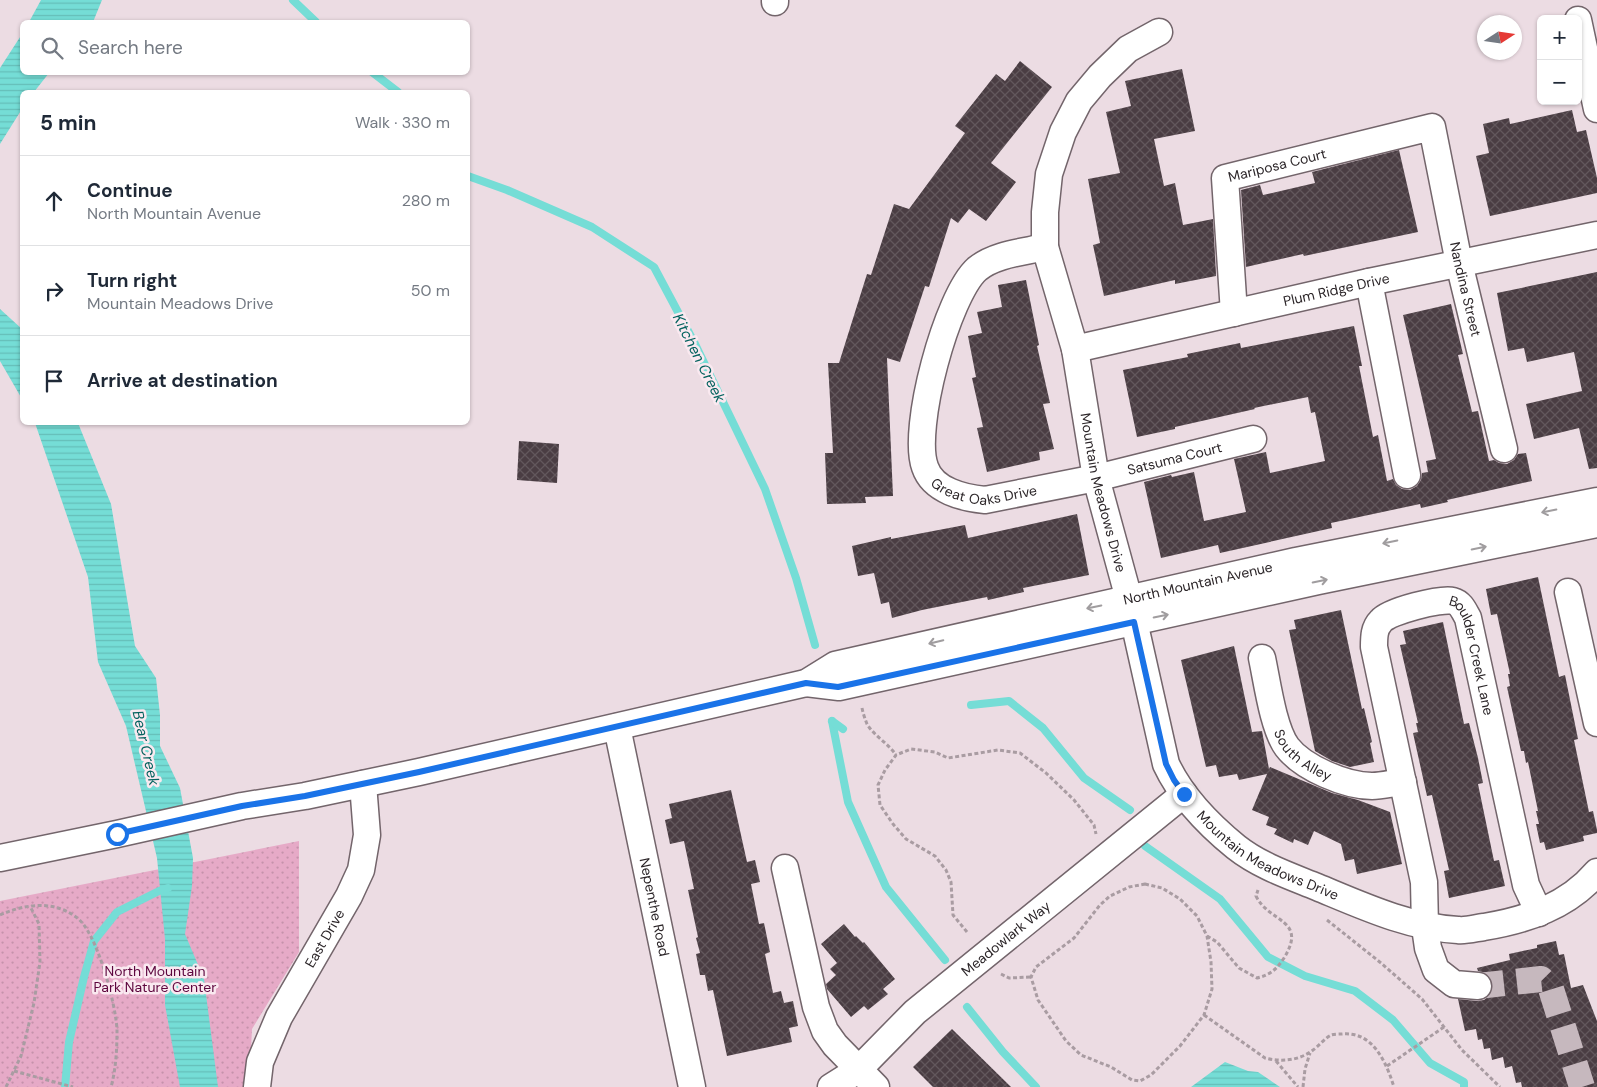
<!DOCTYPE html>
<html lang="en">
<head>
<meta charset="utf-8">
<style>
	:root { --surface:#fff; --page:#f2f2f3; --text:#1f2937; --muted:#747a83; --line:#e0e1e3 }
	body { margin:0; font-family:"DM Sans",sans-serif; background:var(--page); color:var(--text) }
	.controls { position:absolute; right:15px; top:15px; display:grid; overflow:hidden; border-radius:8px; box-shadow:0 1px 4px #0004 }
	.controls button { width:45px; height:45px; display:grid; place-items:center; padding:0; border:0; border-bottom:1px solid var(--line); background:var(--surface); color:var(--text); font:25px sans-serif }
	.compass { position:absolute; left:1477px; top:15px; width:45px; height:45px; border-radius:50%; background:var(--surface); box-shadow:0 1px 4px #0004; rotate:78deg }
	.stop { position:absolute; width:15px; height:15px; margin:-11px; border:4px solid #1a73e8; border-radius:50%; background:#fff }
	.stop.end { background:#1a73e8; border-color:#fff; box-shadow:0 1px 5px #0008 }
	.list { margin:0; padding:0; list-style:none }
	h2 { display:flex; justify-content:space-between; align-items:center; height:65px; margin:0; padding:0 20px; font-size:21px }
	h2 small { font-size:16px; font-weight:400; color:var(--muted) }
	.list li { display:grid; grid-template-columns:32px 1fr auto; gap:15px; align-items:center; box-sizing:border-box; height:90px; padding:0 20px; border-top:1px solid var(--line) }
	.list b { display:block; font-size:19px; white-space:nowrap }
	.list p { margin:0; font-size:16px; white-space:nowrap; color:var(--muted) }
	.list em { font-size:16px; font-style:normal; color:var(--muted) }
	.icon { flex:none; width:28px; height:28px; fill:none; stroke:currentColor; stroke-width:2; stroke-linecap:round; stroke-linejoin:round }
	.map { position:relative; flex:none; width:1597px; height:1087px; overflow:hidden }
	.search { position:absolute; background:var(--surface); box-shadow:0 1px 4px #0004; left:20px; top:20px; width:450px; height:55px; display:flex; align-items:center; gap:12px; box-sizing:border-box; padding:0 18px; border-radius:8px; color:var(--muted); font-size:19px }
	.panel { position:absolute; background:var(--surface); box-shadow:0 1px 4px #0004; left:20px; top:90px; width:450px; height:335px; border-radius:8px }
	.map>svg:first-child { display:block }
	.grass { fill:url(#grass-dots) }
	.water { fill:url(#water-rules) }
	.lines { fill:none; stroke-linecap:round; stroke-linejoin:round }
	.stream { stroke:#75ddd6; stroke-width:8 }
	.building { fill:url(#building-cross-hatch) }
	.minor-tunnel { stroke:#c6b8be; stroke-width:26; stroke-dasharray:26 13; stroke-linecap:butt }
	.minor-casing { stroke:#73656b; stroke-width:29 }
	.path { stroke:#a99ca2; stroke-width:3; stroke-dasharray:4 2.5; stroke-linecap:butt }
	.minor { stroke:#fff; stroke-width:26 }
	.oneway { stroke:#a09d9f }
	.route { stroke:#1a73e8; stroke-width:6 }
	.labels { text-anchor:middle; dominant-baseline:central; stroke-width:5; stroke-linejoin:round; paint-order:stroke }
	.street-label { font-size:14px; fill:#2c2629; stroke:#fae9f0 }
	.park-label { font-size:14px; fill:#5d063e; stroke:#fae9f0 }
	.water-label { font-size:15px; font-style:italic; fill:#05635f; stroke:#fae9f0 }
</style>
</head>
<body>
<div class="map">
<svg width="1597" height="1087" viewBox="0 0 1597 1087">
	<defs>
		<pattern id="grass-dots" width="8" height="8" patternUnits="userSpaceOnUse" patternTransform="scale(1.25)"><rect width="8" height="8" fill="#e6aac7"/><path d="M2 2h.1M6 6h.1" fill="none" stroke="#c592ab" stroke-width="1.8" stroke-linecap="round"/></pattern>
		<pattern id="water-rules" width="6" height="5" patternUnits="userSpaceOnUse" patternTransform="scale(1.25)"><rect width="6" height="5" fill="#75ddd6"/><path d="M0 2.5h6" fill="none" stroke="#65beb8"/></pattern>
		<pattern id="building-cross-hatch" width="8" height="8" patternUnits="userSpaceOnUse" patternTransform="scale(1.25)"><rect width="8" height="8" fill="#4a3d43"/><path d="M0 0l8 8M0 8l8-8" fill="none" stroke="#62575c"/></pattern>
	</defs>
	<rect width="100%" height="100%" fill="#ecdce3"/>
	<polygon class="grass" points="299,841 299,952 252,1029 249,1087 0,1087 0,901"/>
	<g class="water">
		<polygon points="41,0 102,0 93,22 29,22"/>
		<polygon points="22,34 22,72 49,73 34,92 22,92 22,109 0,144 0,68"/>
		<polygon points="0,309 22,329 22,399 0,361"/>
		<polygon points="35,423 78,423 111,504 135,646 156,678 160,715 160,746 180,788 193,858 192,886 185,934 204,979 218,1087 180,1087 165,1005 165,939 157,858 126,726 98,662 88,577"/>
		<polygon points="1225,1062 1248,1071 1258,1072 1280,1087 1191,1087"/>
	</g>
	<g class="lines">
		<g class="stream">
			<polyline points="293,0 316,22"/>
			<polyline points="372,72 398,92"/>
			<polyline points="468,176 507,190 592,227 654,267 695,344 765,489 796,578 815,645"/>
			<polyline points="971,705 1009,701 1043,728 1084,778 1130,810"/>
			<polyline points="832,721 848,802 886,887 945,960"/>
			<polyline points="832,721 843,729"/>
			<polyline points="1145,846 1220,899 1268,957 1305,976 1355,991 1393,1020 1430,1063 1464,1082 1464,1087"/>
			<polyline points="967,1007 1003,1052 1036,1087"/>
			<polyline points="65,1087 69,1042 84,977 94,941 117,912 159,891 168,888"/>
		</g>
	</g>
	<g class="building">
		<polygon points="1020,61 1052,87 991,163 1016,182 986,221 969,209 958,223 951,218 929,287 925,286 900,362 887,358 893,496 865,497 866,503 827,504 825,453 833,453 828,363 839,363 867,274 871,275 894,204 909,209 965,133 955,126 996,74 1005,81"/>
		<polygon points="1182,69 1195,131 1154,139 1164,186 1175,183 1183,225 1213,219 1216,274 1216,276 1175,284 1175,280 1104,296 1093,245 1100,243 1088,179 1120,173 1106,112 1131,106 1125,81"/>
		<polygon points="1572,110 1577,132 1586,130 1597,178 1597,193 1490,216 1476,156 1489,153 1483,124 1509,118 1510,124"/>
		<polygon points="1399,150 1418,232 1304,256 1303,254 1246,267 1241,190 1260,185 1263,195 1315,183 1312,172"/>
		<polygon points="1597,272 1597,468 1589,469 1579,428 1534,439 1526,404 1582,391 1574,352 1527,362 1524,348 1508,351 1497,293"/>
		<polygon points="1026,280 1039,345 1037,346 1050,403 1043,404 1054,449 1039,452 1040,460 987,472 977,428 983,427 972,378 976,377 968,336 982,333 977,312 1002,307 998,285"/>
		<polygon points="1451,304 1463,354 1458,355 1472,412 1478,411 1489,461 1494,460 1499,463 1507,464 1514,460 1518,454 1526,453 1532,481 1447,500 1448,502 1421,508 1420,504 1331,523 1332,528 1220,553 1218,545 1161,558 1144,482 1171,475 1172,477 1194,472 1204,521 1246,512 1234,459 1266,452 1270,473 1325,461 1315,412 1311,413 1308,397 1254,408 1255,409 1175,427 1175,429 1137,437 1123,370 1188,357 1187,354 1240,343 1241,348 1354,326 1362,366 1359,366 1373,437 1378,435 1387,481 1393,479 1396,485 1402,489 1410,490 1417,486 1421,480 1422,473 1428,472 1426,461 1436,459 1403,315"/>
		<polygon points="519,441 559,444 557,483 517,480"/>
		<polygon points="1077,514 1089,575 1023,588 1024,592 988,600 987,597 922,610 892,618 889,602 881,604 874,573 858,576 852,546 891,537 891,539 965,525 968,538"/>
		<polygon points="1538,577 1559,677 1565,675 1578,739 1574,740 1589,812 1593,811 1597,830 1597,833 1583,836 1584,841 1546,850 1544,842 1540,843 1536,824 1539,824 1536,811 1538,811 1528,762 1526,763 1524,751 1521,751 1507,687 1510,686 1508,674 1510,674 1497,614 1491,615 1486,589"/>
		<polygon points="1341,610 1362,709 1364,708 1372,742 1370,743 1374,762 1350,767 1332,761 1315,751 1289,630 1296,629 1294,620"/>
		<polygon points="1443,622 1464,724 1469,723 1478,758 1483,783 1478,784 1494,861 1499,860 1505,886 1449,898 1444,871 1449,870 1432,795 1427,796 1413,733 1418,732 1416,723 1418,723 1400,645 1406,644 1403,631"/>
		<polygon points="1234,646 1252,732 1262,731 1269,769 1270,767 1332,793 1358,800 1390,812 1402,864 1357,874 1354,859 1345,861 1341,844 1314,831 1308,845 1294,839 1293,843 1274,834 1277,829 1266,825 1269,817 1252,810 1267,774 1239,780 1237,774 1219,777 1216,765 1206,767 1181,660"/>
		<polygon points="731,790 747,862 755,860 760,882 751,884 759,924 764,923 770,952 765,954 773,993 781,991 784,1003 793,1001 798,1026 789,1028 792,1042 727,1056 713,990 708,991 705,975 700,975 696,954 700,953 696,938 698,937 688,890 694,889 684,841 670,844 665,820 672,818 669,804"/>
		<polygon points="844,924 855,937 856,936 863,943 864,942 895,979 883,989 888,994 868,1010 864,1006 851,1017 827,989 826,984 836,975 830,969 837,963 821,944"/>
		<polygon points="1556,941 1559,955 1564,954 1571,988 1583,985 1597,1021 1597,1087 1522,1087 1521,1082 1516,1083 1512,1066 1505,1068 1503,1057 1492,1060 1490,1048 1484,1049 1482,1039 1478,1040 1476,1029 1465,1031 1458,999 1477,1001 1484,1000 1490,995 1493,988 1491,979 1486,973 1478,971 1477,968 1510,960 1509,954 1537,948 1537,945"/>
		<polygon points="952,1029 1011,1087 933,1087 913,1067"/>
	</g>
	<g class="lines">
		<polyline class="minor-tunnel" points="1478,986 1541,979 1551,989 1582,1087"/>
		<defs>
			<g id="minor">
				<polyline points="775,0 775,2"/>
				<polyline points="1578,20 1597,109"/>
				<path id="s1" d="M1159 32 1128 49 1100 76 1079 101 1063 132 1049 174 1045 212V247L1075 349 1096 478 1129 599 1166 764C1181 796 1209 825 1236 847 1260 866 1290 876 1317 887 1363 906 1408 927 1458 930 1466 931 1476 928 1484 927 1527 920 1568 906 1597 872"/>
				<path id="s2" d="M1045 247C1024 252 995 254 977 269 947 296 911 429 925 467 933 491 964 498 985 500L1096 478 1253 439"/>
				<polyline points="1369,282 1407,475"/>
				<path id="s3" d="M1234 313 1225 178 1432 127 1459 263 1504 449"/>
				<path id="s4" d="M1075 349 1369 282 1597 235"/>
				<polyline points="1568,592 1597,723"/>
				<path id="s5" d="M1262 658C1267 681 1273 728 1287 747 1303 768 1346 786 1372 786 1382 786 1393 783 1403 782"/>
				<polyline points="806,683 839,687 1318,581 1597,524"/>
				<path id="s6" d="M617 727 692 1087"/>
				<path id="s7" d="M0 858 117 834 242 806 305 796 419 772 806 683 835 665 1296 561 1597 501"/>
				<polyline points="785,868 816,1007 825,1031 835,1045 876,1087"/>
				<path id="s8" d="M1478 986 1454 984 1436 970 1428 948 1425 927 1424 882 1374 647C1374 637 1374 628 1381 621 1389 611 1441 598 1453 601 1461 603 1464 611 1468 618L1526 885 1539 913"/>
				<path id="s9" d="M257 1087 260 1062 279 1017 349 896 361 870 367 835 363 784"/>
				<path id="s10" d="M831 1087 858 1070 915 1012 1184 794"/>
			</g>
		</defs>
		<use href="#minor" class="minor-casing"/>
		<g class="path">
			<path d="M862 708C863 713 865 719 867 724 874 736 888 743 896 755"/>
			<polygon points="1145,884 1162,888 1180,899 1197,916 1207,936 1211,962 1212,989 1204,1015 1180,1046 1151,1075 1140,1081 1132,1080 1111,1067 1081,1055 1066,1041 1038,1000 1031,977 1036,967 1074,938 1100,905 1110,896 1129,887"/>
			<path d="M0 915C25 904 53 900 76 917 97 931 116 1005 117 1030 117 1049 116 1069 111 1087"/>
			<polyline points="1327,920 1381,963 1422,999 1462,1050 1500,1087"/>
			<polyline points="967,932 953,915 951,882 946,870 935,856 906,839 893,824 880,805 878,785 885,770 896,755 911,749 935,752 948,758 998,750 1020,753 1046,773 1074,800 1094,825 1096,834"/>
			<path d="M1207 936 1217 942 1239 968 1257 978C1270 975 1277 969 1284 958 1308 919 1269 923 1256 896L1258 890"/>
			<polyline points="1001,974 1009,978 1031,977"/>
			<path d="M1204 1015 1265 1058C1281 1062 1299 1061 1313 1050 1319 1046 1325 1038 1331 1035 1334 1034 1339 1034 1342 1034 1373 1031 1386 1062 1394 1087"/>
			<polyline points="1276,1061 1298,1087"/>
			<polyline points="1387,1066 1444,1027"/>
			<polyline points="14,1071 73,1087"/>
			<polyline points="6,1087 21,1056 34,1003 40,962 39,924 30,906"/>
			<polyline points="1303,1087 1305,1069 1310,1053"/>
		</g>
		<use href="#minor" class="minor"/>
	</g>
	<defs><path id="oneway-shaft" d="M-6 0H5M1.5-3L5.5 0L1.5 3" fill="none" stroke-width="1.6" stroke-linecap="round" stroke-linejoin="round" transform="scale(1.25)"/></defs>
	<g class="oneway">
		<use href="#oneway-shaft" transform="translate(1549 511) rotate(169)"/>
		<use href="#oneway-shaft" transform="translate(1390 542) rotate(168)"/>
		<use href="#oneway-shaft" transform="translate(1479 548) rotate(-12)"/>
		<use href="#oneway-shaft" transform="translate(1320 581) rotate(-12)"/>
		<use href="#oneway-shaft" transform="translate(1094 607) rotate(168)"/>
		<use href="#oneway-shaft" transform="translate(1161 616) rotate(-12)"/>
		<use href="#oneway-shaft" transform="translate(936 642) rotate(167)"/>
	</g>
	<g class="lines">
		<polyline class="route" points="117,834 242,806 305,796 419,772 806,683 838,687 1134,622 1166,764 1174,780 1184,794"/>
	</g>
	<g class="labels">
		<g class="street-label">
			<text stroke="none"><textPath href="#s3" startOffset="189">Mariposa Court</textPath></text>
			<text stroke="none"><textPath href="#s3" startOffset="514">Nandina Street</textPath></text>
			<text stroke="none"><textPath href="#s4" startOffset="268">Plum Ridge Drive</textPath></text>
			<text stroke="none"><textPath href="#s2" startOffset="548">Satsuma Court</textPath></text>
			<text stroke="none"><textPath href="#s2" startOffset="352">Great Oaks Drive</textPath></text>
			<text stroke="none"><textPath href="#s1" startOffset="512">Mountain Meadows Drive</textPath></text>
			<text stroke="none"><textPath href="#s7" startOffset="1231">North Mountain Avenue</textPath></text>
			<text stroke="none"><textPath href="#s8" startOffset="540">Boulder Creek Lane</textPath></text>
			<text stroke="none"><textPath href="#s5" startOffset="110">South Alley</textPath></text>
			<text stroke="none"><textPath href="#s1" startOffset="932">Mountain Meadows Drive</textPath></text>
			<text stroke="none"><textPath href="#s6" startOffset="184">Nepenthe Road</textPath></text>
			<text stroke="none"><textPath href="#s9" startOffset="165">East Drive</textPath></text>
			<text stroke="none"><textPath href="#s10" startOffset="230">Meadowlark Way</textPath></text>
		</g>
		<g class="park-label">
			<text x="155" y="971">North Mountain<tspan x="155" dy="16">Park Nature Center</tspan></text>
		</g>
		<g class="water-label">
			<text transform="translate(699 358) rotate(63)">Kitchen Creek</text>
			<text transform="translate(146 748) rotate(77)">Bear Creek</text>
		</g>
	</g>
</svg>
<div class="controls">
<button>+</button>
<button>−</button>
</div>
<svg class="compass" viewBox="-18 -18 36 36"><path d="M0-13l5 13h-10z" fill="#e53935"/><path d="M0 13l5-13h-10z" fill="#747a83"/></svg>
<div class="stop" style="left:117px;top:834px"></div>
<div class="stop end" style="left:1184px;top:794px"></div>
<div class="search"><svg class="icon" aria-label="search" viewBox="0 0 24 24"><circle cx="10" cy="10" r="6"/><path d="M15 15l6 6"/></svg>Search here</div>
<section class="panel">
<h2>5 min<small>Walk · 330 m</small></h2>
<ul class="list">
<li><svg class="icon" aria-label="ahead" viewBox="0 0 24 24"><path d="M12 20V5M6 11l6-6 6 6"/></svg><div><b>Continue</b><p>North Mountain Avenue</p></div><em>280 m</em></li>
<li><svg class="icon" aria-label="right" viewBox="0 0 24 24"><path d="M7 20v-9h11M14 6l5 5-5 5"/></svg><div><b>Turn right</b><p>Mountain Meadows Drive</p></div><em>50 m</em></li>
<li><svg class="icon" aria-label="arrive" viewBox="0 0 24 24"><path d="M6 21V4h12l-3 4 3 4H6"/></svg><div><b>Arrive at destination</b></div></li>
</ul>
</section>
</div>
</body>
</html>
